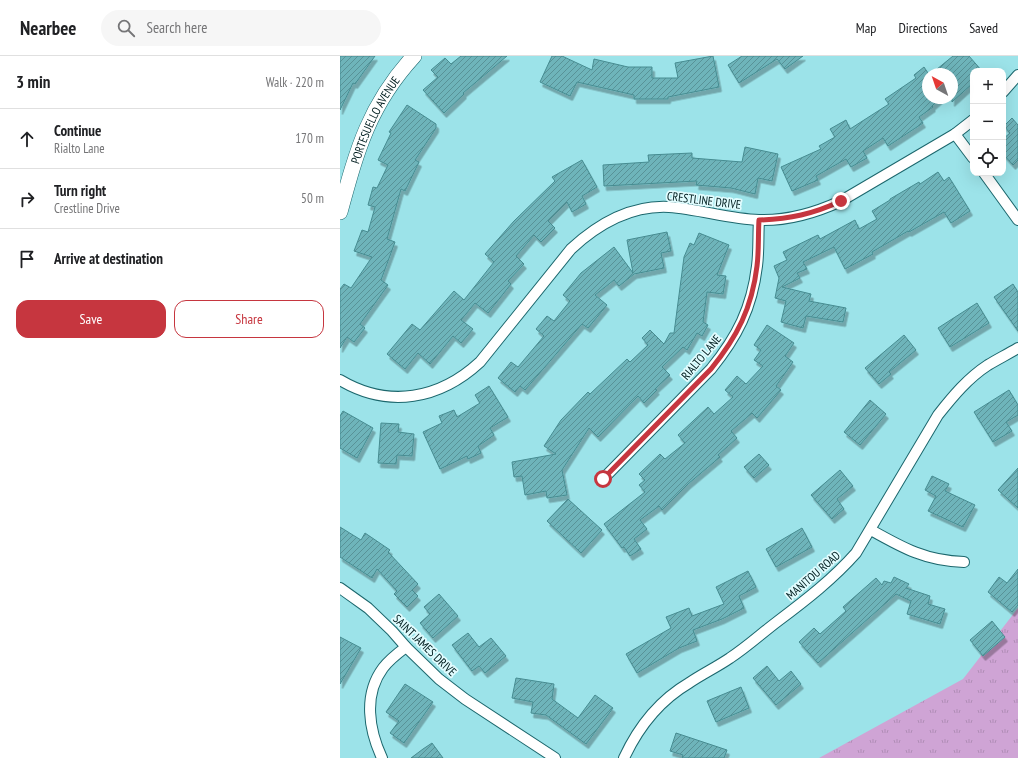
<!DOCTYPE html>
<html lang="en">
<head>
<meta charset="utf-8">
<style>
	:root { --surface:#fff; --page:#f6f6f6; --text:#202124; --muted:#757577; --line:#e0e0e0; --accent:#c6363f }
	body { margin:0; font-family:"PT Sans Narrow",sans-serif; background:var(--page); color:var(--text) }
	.controls { position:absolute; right:12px; top:12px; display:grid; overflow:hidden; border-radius:8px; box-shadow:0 4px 16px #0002 }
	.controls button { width:36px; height:36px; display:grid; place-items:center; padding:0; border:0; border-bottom:1px solid var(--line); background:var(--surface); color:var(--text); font:20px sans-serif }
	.compass { position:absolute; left:582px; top:12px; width:36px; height:36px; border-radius:50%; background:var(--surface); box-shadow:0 4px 16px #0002; rotate:320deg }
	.stop { position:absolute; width:12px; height:12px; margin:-9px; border:3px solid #c6363f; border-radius:50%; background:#fff }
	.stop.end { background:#c6363f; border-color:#fff; box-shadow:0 1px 4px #0008 }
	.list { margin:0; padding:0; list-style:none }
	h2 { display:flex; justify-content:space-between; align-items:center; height:52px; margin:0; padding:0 16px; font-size:17px }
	h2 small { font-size:13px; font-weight:400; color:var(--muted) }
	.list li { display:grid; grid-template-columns:26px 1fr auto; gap:12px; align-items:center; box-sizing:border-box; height:60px; padding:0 16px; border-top:1px solid var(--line) }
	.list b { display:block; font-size:15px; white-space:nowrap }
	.list p { margin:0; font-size:13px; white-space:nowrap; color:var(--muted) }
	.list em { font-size:13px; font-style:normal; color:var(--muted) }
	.actions { display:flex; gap:8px; padding:12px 16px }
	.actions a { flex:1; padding:9px 0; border:1px solid var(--accent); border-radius:12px; text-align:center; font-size:14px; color:var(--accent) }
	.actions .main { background:var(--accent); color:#fff }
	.icon { flex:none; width:22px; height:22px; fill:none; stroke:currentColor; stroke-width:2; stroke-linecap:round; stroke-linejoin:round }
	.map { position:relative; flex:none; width:678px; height:702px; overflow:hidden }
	header { display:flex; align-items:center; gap:24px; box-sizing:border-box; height:56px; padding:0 20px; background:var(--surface); border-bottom:1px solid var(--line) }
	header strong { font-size:19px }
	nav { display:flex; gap:22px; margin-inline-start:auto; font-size:14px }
	.search { width:280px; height:36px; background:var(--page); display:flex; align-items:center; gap:10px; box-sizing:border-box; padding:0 14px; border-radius:22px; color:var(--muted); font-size:15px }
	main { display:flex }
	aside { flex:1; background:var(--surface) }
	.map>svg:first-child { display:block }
	.grass { fill:url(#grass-tufts) }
	.building { fill:url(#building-hatch); stroke:#468c91; filter:url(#shadow) }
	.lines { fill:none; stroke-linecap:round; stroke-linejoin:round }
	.street-casing { stroke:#1c676d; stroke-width:12 }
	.secondary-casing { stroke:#1c676d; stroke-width:16 }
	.street { stroke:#fff; stroke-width:10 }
	.secondary { stroke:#fff; stroke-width:15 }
	.route { stroke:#c6363f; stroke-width:5 }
	.labels { text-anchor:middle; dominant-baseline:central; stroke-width:3.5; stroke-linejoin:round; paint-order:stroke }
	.street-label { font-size:12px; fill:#001d1f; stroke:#e1fcfe }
</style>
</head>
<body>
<header>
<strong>Nearbee</strong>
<div class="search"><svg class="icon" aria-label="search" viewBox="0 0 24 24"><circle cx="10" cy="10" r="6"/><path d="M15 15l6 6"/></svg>Search here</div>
<nav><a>Map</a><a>Directions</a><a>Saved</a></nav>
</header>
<main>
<aside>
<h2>3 min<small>Walk · 220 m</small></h2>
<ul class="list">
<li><svg class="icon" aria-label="ahead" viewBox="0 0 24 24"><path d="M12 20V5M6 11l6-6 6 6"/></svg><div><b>Continue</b><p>Rialto Lane</p></div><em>170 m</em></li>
<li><svg class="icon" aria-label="right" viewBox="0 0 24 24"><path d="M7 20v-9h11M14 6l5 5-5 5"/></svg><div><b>Turn right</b><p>Crestline Drive</p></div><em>50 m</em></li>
<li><svg class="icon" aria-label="arrive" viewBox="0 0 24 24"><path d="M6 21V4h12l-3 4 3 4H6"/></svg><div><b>Arrive at destination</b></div></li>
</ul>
<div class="actions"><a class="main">Save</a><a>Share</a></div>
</aside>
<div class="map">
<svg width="678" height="702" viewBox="0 0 678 702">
	<defs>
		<pattern id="grass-tufts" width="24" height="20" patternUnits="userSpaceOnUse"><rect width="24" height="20" fill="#cfa4d5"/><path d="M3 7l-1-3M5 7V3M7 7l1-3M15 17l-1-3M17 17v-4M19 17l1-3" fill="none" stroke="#b08db6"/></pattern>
		<pattern id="building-hatch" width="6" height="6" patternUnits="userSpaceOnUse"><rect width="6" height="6" fill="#6eb4ba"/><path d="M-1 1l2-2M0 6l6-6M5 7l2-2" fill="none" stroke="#589297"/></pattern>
		<filter id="shadow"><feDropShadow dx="2.5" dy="4.5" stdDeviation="0" flood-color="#0004"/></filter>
	</defs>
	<rect width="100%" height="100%" fill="#9ce3e9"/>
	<polygon class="grass" points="678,552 678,702 479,702 623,623"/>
	<g class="building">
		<polygon points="0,0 35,0 15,28 13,27 0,54"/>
		<polygon points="121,0 167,0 123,37 124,38 104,57 83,34 98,21 91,14 105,2 111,8"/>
		<polygon points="212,0 222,0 252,14 254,3 288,11 312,11 312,22 338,22 335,7 373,0 379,31 328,41 328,43 294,43 294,39 237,26 230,40 200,26"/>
		<polygon points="402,0 463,0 445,13 437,3 399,27 388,9"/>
		<polygon points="613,0 629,0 642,15 633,15 633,27 612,46 612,18 591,18"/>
		<polygon points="584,11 588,17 588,42 601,42 592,50 593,51 579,61 583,67 548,90 543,82 523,95 527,102 511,111 506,103 476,120 478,124 452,135 441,111 481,93 479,90 495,81 490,73 506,64 510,73 549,48 545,43 576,22 574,19"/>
		<polygon points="67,49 96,68 96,72 75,104 79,106 65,135 61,133 47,183 55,186 41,224 48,229 20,268 25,272 14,286 7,281 0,292 0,233 4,228 11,232 32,201 14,195 22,174 28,176 35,151 28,149 33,131 37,132 48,109 38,104 51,77 49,76"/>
		<polygon points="672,62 678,69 678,104 673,109 663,98 663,83 670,77 664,70"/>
		<polygon points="405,91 438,98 432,125 418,122 415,138 391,132 356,129 357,125 264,130 263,109 309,106 308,99 352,97 352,102 402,106"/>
		<polygon points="242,104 257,131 242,140 246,148 232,156 227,146 208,165 215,172 201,186 194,179 176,200 184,208 168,225 171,228 148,257 135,247 121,264 133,273 121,287 113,280 90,308 78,297 65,313 47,298 72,268 80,274 114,235 124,244 154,206 145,198 174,165 215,125 212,121"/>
		<polygon points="598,116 604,125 609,121 630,155 611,167 604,156 569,176 568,175 532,196 533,198 505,213 494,191 463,206 467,213 457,217 460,222 442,231 471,238 469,245 506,252 503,266 466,260 463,272 441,266 446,245 435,242 439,222 434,210 447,204 443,196 478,179 480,183 515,164 519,173 537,163 532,155 550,144 550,143 579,126 580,128"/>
		<polygon points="327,176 331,195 321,197 324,212 294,218 279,230 274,224 255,239 267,249 248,272 242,268 185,334 180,330 175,336 158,322 171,306 178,311 204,280 196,273 207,260 214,265 230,245 223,239 241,217 274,191 293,217 287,184"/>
		<polygon points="359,177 389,189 377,219 386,220 383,238 367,236 363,266 368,269 362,280 357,277 347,294 343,291 322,311 330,319 315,333 317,334 304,347 298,340 258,381 249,372 222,414 227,439 207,442 206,435 185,439 182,420 174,421 172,406 216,398 204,390 221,364 248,336 250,338 287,303 290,306 308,289 302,282 310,274 324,288 330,277 334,277 344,201 350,187 354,189"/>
		<polygon points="673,228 678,236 678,275 654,241"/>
		<polygon points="637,247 649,267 610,291 598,272"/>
		<polygon points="427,269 454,287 445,300 453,306 436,330 441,334 417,362 412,357 391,375 397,382 378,399 380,401 348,428 322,454 319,450 300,464 307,473 294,483 301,493 290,500 284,491 282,492 264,468 305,436 299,429 305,424 299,418 320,398 325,403 345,387 338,379 368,351 374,358 393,341 385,334 397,320 406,328 423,310 414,304 421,294 414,289"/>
		<polygon points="564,279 576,294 549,316 551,318 539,328 525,312"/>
		<polygon points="149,330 168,361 150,372 154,379 138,390 141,397 128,403 127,400 100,413 83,376 102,367 99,360 114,354 117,361 140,347 135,339"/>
		<polygon points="669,334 678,349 678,359 666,366 672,375 653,386 634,356"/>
		<polygon points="530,344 546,358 520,389 504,376"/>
		<polygon points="3,355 33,372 17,402 0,392 0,360"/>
		<polygon points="41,367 59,368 58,376 74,378 72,400 57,399 56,408 38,407"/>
		<polygon points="419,398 429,409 414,422 404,411"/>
		<polygon points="678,412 678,452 658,434"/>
		<polygon points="500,414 513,430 497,443 504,453 492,463 471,439"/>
		<polygon points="592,420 609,428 605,435 635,449 623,471 588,455 596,440 585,434"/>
		<polygon points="228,443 262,474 241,497 207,465"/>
		<polygon points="0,471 21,484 25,477 50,494 48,496 78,528 72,534 78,540 67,551 54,538 57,535 37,513 32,522 0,501"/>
		<polygon points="462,472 472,491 436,511 426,493"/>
		<polygon points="678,513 678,549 672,556 648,536 659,521 667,527"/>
		<polygon points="408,515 416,531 399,540 404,552 382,563 353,574 357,585 339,592 297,617 286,598 331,572 326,561 349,552 352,560 384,548 376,531"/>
		<polygon points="554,521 569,528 566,532 590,540 588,548 605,553 600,568 567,558 571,545 556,538 478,607 459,586 474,572 480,578 506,555 503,551 536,522 542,529 544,525 551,527"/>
		<polygon points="99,538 118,560 93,582 80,567 90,558 84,551"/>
		<polygon points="652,565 665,581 643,600 630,584"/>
		<polygon points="128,577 139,591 151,582 166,600 145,617 139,610 132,615 112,589"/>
		<polygon points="0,581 21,592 0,628"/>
		<polygon points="427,610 439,625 451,615 461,628 436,649 413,622"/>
		<polygon points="176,622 214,628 212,643 238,662 255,639 273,652 246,688 206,659 191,657 193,646 172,642"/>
		<polygon points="65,628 93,646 64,687 50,677 59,665 46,656"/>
		<polygon points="401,631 409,652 376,666 367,645"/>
		<polygon points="336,677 387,694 384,702 342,702 343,699 330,695"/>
		<polygon points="92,687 103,702 71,702 83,693"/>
	</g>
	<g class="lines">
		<defs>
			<g id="street">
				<polyline points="663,36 678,19"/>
				<polyline points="615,78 633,102"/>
				<polyline points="644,117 678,164"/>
				<path d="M0 324C49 353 100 343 140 306L231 193C257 169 291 149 329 151 359 153 389 163 419 164 448 165 475 157 501 145L615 78 633 64"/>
				<path d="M263 423 371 313C397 281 412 252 417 210 419 195 418 179 419 164"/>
				<path d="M531 474C563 492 586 505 624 506"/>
				<polyline points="0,532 28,552 52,575 66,591 99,623 125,643 215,702"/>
				<path d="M42 702C29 674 23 639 43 612 49 604 58 597 66 591"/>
				<path d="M284 702C298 672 320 644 349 627 362 618 377 611 390 602 407 591 422 577 438 565 466 544 493 523 516 497L598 359C613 340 628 322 648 309 658 303 668 298 678 292"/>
			</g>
			<g id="secondary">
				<path id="s1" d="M0 156C17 94 29 49 74 0"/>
			</g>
		</defs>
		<use href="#street" class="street-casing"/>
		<use href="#secondary" class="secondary-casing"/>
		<use href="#street" class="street"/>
		<use href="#secondary" class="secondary"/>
	</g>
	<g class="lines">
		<path class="route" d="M263 423 371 313C397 281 412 252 417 210 419 195 418 179 419 164 450 163 473 158 501 145"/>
	</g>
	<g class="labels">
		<g class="street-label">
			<text stroke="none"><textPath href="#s1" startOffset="99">PORTESUELLO AVENUE</textPath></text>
			<text transform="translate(364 144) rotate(7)">CRESTLINE DRIVE</text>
			<text transform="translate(361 301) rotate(-50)">RIALTO LANE</text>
			<text transform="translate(473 519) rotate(-41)">MANITOU ROAD</text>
			<text transform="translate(85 589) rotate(44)">SAINT JAMES DRIVE</text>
		</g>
	</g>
</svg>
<div class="controls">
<button>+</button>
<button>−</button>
<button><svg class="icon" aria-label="locate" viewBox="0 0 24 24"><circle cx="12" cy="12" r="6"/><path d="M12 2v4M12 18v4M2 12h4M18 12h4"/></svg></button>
</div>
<svg class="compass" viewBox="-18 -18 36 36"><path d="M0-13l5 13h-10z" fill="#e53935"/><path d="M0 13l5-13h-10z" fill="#757577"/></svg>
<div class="stop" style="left:263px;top:423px"></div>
<div class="stop end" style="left:501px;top:145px"></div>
</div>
</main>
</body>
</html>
